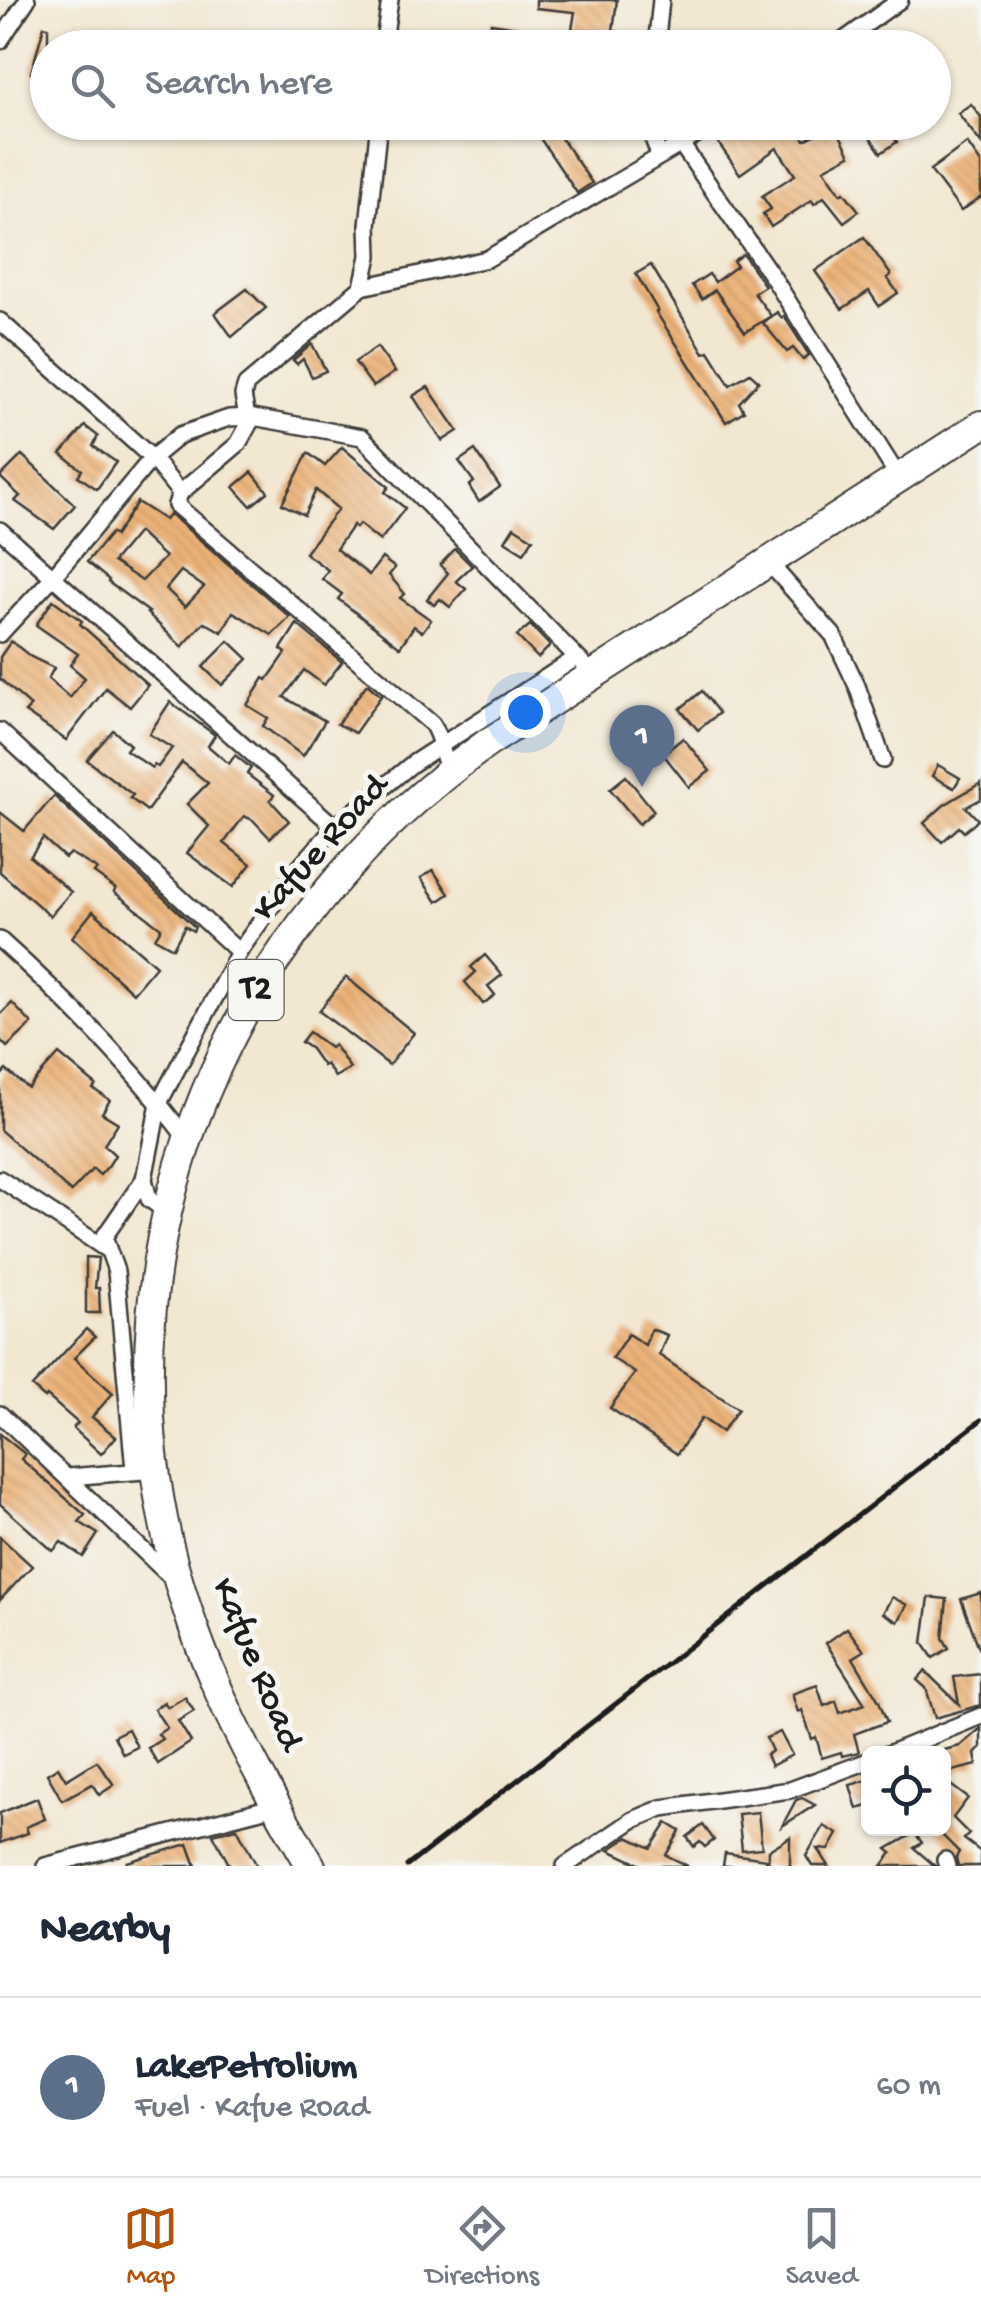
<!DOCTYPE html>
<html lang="en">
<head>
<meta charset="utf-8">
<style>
	:root { --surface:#fff; --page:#f2f2f3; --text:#1f2937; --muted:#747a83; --line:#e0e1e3; --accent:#b45309 }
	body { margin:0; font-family:"Gochi Hand",sans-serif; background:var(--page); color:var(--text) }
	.controls { position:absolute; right:30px; bottom:30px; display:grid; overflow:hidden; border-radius:15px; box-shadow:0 2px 8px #0004 }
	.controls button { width:90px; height:90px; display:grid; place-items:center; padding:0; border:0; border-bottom:2px solid var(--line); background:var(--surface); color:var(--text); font:50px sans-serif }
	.you { position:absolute; left:525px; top:712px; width:35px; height:35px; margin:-25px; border:8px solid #fff; border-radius:50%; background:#1a73e8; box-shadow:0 0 0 15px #1a73e833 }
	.badge { display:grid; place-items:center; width:65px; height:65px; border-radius:50%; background:var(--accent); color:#fff; font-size:32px; font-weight:700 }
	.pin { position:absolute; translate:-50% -82px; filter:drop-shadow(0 2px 5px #0008) }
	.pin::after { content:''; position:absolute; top:52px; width:35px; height:30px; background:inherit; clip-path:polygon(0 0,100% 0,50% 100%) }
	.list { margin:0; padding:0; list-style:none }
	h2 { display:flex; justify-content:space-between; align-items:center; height:130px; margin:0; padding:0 40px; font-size:42px }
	h2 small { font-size:32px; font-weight:400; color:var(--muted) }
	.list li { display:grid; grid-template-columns:65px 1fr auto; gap:30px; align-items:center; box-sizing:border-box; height:180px; padding:0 40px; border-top:2px solid var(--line) }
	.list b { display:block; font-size:38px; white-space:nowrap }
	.list p { margin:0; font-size:32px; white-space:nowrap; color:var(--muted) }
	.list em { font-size:32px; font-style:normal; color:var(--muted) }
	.icon { flex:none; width:55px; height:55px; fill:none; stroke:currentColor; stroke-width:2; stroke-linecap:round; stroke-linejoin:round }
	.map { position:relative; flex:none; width:981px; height:1866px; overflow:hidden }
	.search { position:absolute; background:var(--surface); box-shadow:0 2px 8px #0004; left:30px; right:30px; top:30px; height:110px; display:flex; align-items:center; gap:25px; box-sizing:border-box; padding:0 35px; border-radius:55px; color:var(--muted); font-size:38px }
	.sheet { height:310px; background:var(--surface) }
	nav { display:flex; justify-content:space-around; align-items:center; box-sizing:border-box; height:140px; border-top:2px solid var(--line); background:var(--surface); font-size:28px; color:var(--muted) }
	nav a { display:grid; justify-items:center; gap:5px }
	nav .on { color:var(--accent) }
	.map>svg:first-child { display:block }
	.building { fill:url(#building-back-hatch); fill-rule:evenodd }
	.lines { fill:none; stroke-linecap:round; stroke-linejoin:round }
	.street-casing { stroke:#3c3a37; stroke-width:20 }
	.highway-casing { stroke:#3c3a37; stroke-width:32 }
	.street { stroke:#fff; stroke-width:15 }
	.highway { stroke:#fff; stroke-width:28 }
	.rail { stroke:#1c1c1c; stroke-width:5 }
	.labels { text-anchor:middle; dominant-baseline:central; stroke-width:10; stroke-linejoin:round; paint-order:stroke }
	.shield { fill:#f6f6f2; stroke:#5d5d5c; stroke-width:2.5 }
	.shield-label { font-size:35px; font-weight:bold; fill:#1c1c1c }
	.street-label { font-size:38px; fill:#1c1c1c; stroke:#f6f6f2 }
</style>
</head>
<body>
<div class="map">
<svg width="981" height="1866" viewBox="0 0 981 1866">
	<defs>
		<pattern id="building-back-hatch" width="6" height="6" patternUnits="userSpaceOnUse" patternTransform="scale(2.5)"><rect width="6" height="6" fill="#ecb378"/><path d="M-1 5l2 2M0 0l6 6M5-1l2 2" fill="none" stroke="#ca9967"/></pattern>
	</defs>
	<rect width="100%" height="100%" fill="#f6f6f2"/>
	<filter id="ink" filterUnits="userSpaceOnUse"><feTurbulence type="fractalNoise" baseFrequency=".01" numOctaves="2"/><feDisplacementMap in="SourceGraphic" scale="20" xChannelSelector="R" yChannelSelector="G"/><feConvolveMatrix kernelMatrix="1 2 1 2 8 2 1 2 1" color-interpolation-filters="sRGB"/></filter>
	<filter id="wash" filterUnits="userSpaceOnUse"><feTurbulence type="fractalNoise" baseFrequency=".0048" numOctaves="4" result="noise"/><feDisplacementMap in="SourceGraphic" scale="40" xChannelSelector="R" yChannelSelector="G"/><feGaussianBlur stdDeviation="2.25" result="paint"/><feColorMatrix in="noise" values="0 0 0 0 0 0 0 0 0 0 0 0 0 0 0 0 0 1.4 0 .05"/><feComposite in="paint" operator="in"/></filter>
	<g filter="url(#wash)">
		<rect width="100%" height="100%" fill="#f2e7d1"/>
		<g id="blocks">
			<g class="building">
				<polygon points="536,0 617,0 613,31 630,34 627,48 569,46 575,12 536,8"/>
				<polygon points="491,23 518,27 516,48 489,48"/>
				<polygon points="44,26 48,27 48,77 31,73"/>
				<polygon points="971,104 981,117 981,143 958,113"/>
				<polygon points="529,122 550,122 592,183 577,193"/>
				<polygon points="729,122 793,122 805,140 835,125 850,155 824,169 841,194 844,192 859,211 844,222 824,197 814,204 812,200 771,227 763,214 771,209 762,196 795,175 777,148 740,174 714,137 725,131"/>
				<polygon points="869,122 884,122 897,142 881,153 863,127"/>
				<polygon points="967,143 981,163 981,197 961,211 930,170"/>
				<polygon points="864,237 891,275 887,278 898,293 879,306 869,291 842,309 815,271"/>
				<polygon points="743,254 765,286 754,293 771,316 745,332 715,290 702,299 692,285 709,274 715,282 737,266 733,261"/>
				<polygon points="651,265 704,353 709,351 730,385 750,373 759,381 739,403 744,411 726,422 656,312 658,311 636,274"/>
				<polygon points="247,289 266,308 232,337 215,313"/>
				<polygon points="777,312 782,318 784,316 809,355 803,360 793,348 787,352 763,323"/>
				<polygon points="312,344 326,371 312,377 303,359 297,364 293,360"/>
				<polygon points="377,347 395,372 373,387 355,362"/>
				<polygon points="428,387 458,431 442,441 413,396"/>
				<polygon points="85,426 98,436 93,446 116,462 97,489 78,476 82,470 61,454"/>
				<polygon points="342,447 389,487 385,492 405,508 380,541 359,524 356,528 353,525 336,549 369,575 382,558 395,568 389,575 405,594 400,598 431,620 422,632 414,626 400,647 338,599 342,594 322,579 328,570 305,553 338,509 316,490 304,515 282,504 308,453 325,466"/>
				<polygon points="475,450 500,487 479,502 469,486 474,482 459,461"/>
				<polygon points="22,455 75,505 54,529 15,501 20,496 0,477"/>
				<polygon points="252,472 268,492 251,506 234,487"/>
				<path d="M137 502 165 520 170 514 290 617 272 635 233 612 222 632 204 622 182 647 147 613 149 612 108 582 109 580 87 562 111 533 115 536ZM138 532 165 557 142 581 113 562ZM181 571 204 587 185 607 166 589Z"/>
				<polygon points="514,527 533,539 524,553 505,541"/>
				<polygon points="455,549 472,566 456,581 466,589 450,607 440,599 434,605 427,599 448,573 440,565"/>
				<polygon points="53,600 82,621 80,624 148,685 130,707 106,688 66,740 25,712 31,706 0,679 0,657 11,641 31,657 54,668 48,679 70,698 85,678 70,665 78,654 36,625"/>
				<polygon points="297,624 342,662 324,685 304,670 284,697 325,721 303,756 263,726 268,718 247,705 264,678 267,680 286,653 281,649"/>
				<polygon points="530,625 550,646 538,658 517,636"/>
				<polygon points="229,641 248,659 222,685 203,667"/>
				<polygon points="367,684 381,696 355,733 337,724"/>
				<polygon points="702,691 719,713 698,730 680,709"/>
				<polygon points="170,702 215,735 208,746 229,764 235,755 251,768 247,774 274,795 270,800 289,821 270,838 253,820 244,816 224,843 251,864 233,887 187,853 209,826 187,804 208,783 182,762 147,811 130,798 133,795 87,760 113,730 130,745 126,750 152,768 154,765 158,767 172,748 149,734"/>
				<polygon points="683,738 710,771 689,787 663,754"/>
				<polygon points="938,765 960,778 954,788 932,776"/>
				<polygon points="626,776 654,811 639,824 610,789"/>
				<polygon points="981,783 981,799 966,807 978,820 964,832 959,827 942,842 924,823 944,805"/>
				<polygon points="54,796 195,927 193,931 185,926 173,948 155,938 161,928 114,892 116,889 94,873 97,869 70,853 65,858 43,838 30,857 71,892 50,916 0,872 0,812 24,831"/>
				<polygon points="433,870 449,894 437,902 421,878"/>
				<polygon points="93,911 156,966 133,993 72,937"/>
				<polygon points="485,955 502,975 488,986 495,995 483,1004 465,982 476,972 471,967"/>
				<polygon points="346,977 414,1033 389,1065 319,1011"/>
				<polygon points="12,1003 32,1024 7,1047 0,1040 0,1015"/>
				<polygon points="309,1032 330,1048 334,1045 350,1068 335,1077 326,1064 323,1066 311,1049 301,1042"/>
				<polygon points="59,1054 96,1085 93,1089 110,1100 102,1113 118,1123 104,1145 115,1155 109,1165 100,1175 93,1169 71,1192 0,1130 0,1077 6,1070 28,1088"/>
				<polygon points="86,1257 98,1258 95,1288 99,1288 100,1313 86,1313"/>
				<polygon points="86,1329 95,1337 74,1358 113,1393 92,1417 116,1437 101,1454 73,1428 78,1423 47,1396 45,1398 32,1387"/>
				<polygon points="651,1329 667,1335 659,1355 738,1409 722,1432 702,1418 677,1454 610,1408 635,1373 612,1358 628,1334 645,1345"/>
				<polygon points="0,1434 25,1454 21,1459 85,1515 79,1522 98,1534 83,1557 61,1542 53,1551 0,1504"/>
				<polygon points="0,1537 32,1566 0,1600"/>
				<polygon points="981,1593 981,1647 979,1648 961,1599"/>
				<polygon points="892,1597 907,1605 898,1622 883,1613"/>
				<polygon points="929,1597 947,1599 943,1638 949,1648 933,1658 923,1643"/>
				<polygon points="847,1628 864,1651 853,1658 879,1701 887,1722 854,1734 859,1752 842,1756 841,1752 822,1758 816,1737 812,1739 802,1710 798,1712 792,1694 817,1685 824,1706 836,1701 840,1713 865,1704 826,1643"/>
				<polygon points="925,1671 959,1704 954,1677 981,1674 981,1705 935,1718 926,1688 917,1680"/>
				<polygon points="185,1697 194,1711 178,1721 191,1742 158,1764 148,1748 162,1739 158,1734 167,1728 154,1709 164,1702 168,1707"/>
				<polygon points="981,1728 981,1747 975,1754 977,1765 944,1773 944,1750 960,1746"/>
				<polygon points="128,1729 137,1747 123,1754 114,1736"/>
				<polygon points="780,1732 792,1755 771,1766 766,1755 772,1751 766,1738"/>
				<polygon points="97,1761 114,1785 99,1795 92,1784 62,1800 47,1774 58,1767 66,1780"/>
				<polygon points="868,1780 868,1806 857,1809 850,1785"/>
				<polygon points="944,1780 968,1798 953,1818 969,1834 964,1839 981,1852 981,1866 958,1866 956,1857 959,1852 935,1828 944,1828"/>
				<polygon points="37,1798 45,1819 26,1827 28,1833 0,1843 0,1813"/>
				<polygon points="802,1798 815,1805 782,1826 796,1800"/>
				<polygon points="758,1812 762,1848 742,1850 738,1814"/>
				<polygon points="667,1823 680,1831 666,1855 688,1866 643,1866 609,1850 628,1837 651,1848"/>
				<polygon points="703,1825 714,1840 705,1847 700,1842 694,1847 687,1837"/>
				<polygon points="824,1826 838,1834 829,1850 818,1849 829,1866 812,1866 806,1856"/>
				<polygon points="237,1828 257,1866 230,1866 213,1834"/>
				<polygon points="915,1833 922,1843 914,1848 935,1866 882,1866 892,1853 887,1849"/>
				<polygon points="790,1837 790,1866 768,1866 769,1850"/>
				<polygon points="188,1844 196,1866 128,1866 127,1862"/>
				<polygon points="725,1853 766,1859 766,1866 723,1866"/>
			</g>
		</g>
	</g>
	<g filter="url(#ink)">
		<use href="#blocks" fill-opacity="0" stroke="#3c3a37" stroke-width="2.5"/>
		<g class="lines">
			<defs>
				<g id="street">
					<polyline points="0,41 27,0"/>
					<polyline points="383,48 390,0"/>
					<polyline points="656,48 661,0"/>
					<polyline points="833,48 900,0"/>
					<polyline points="647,122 659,155"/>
					<polyline points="681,144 718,122"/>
					<polyline points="362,287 487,259 681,144 774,279 899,478"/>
					<polyline points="0,321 152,458 180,435 229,418 253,417 362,437 594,675"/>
					<polyline points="247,417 243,395 246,385 362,287 369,256 368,225 379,122"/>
					<path d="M253 417 238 444 180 493 176 505 432 724C442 738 441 755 449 770"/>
					<polyline points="0,530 335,827"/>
					<polyline points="770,564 833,635 857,686 883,760"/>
					<polyline points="0,634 52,578 152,458 180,493"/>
					<polyline points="0,731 239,952"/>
					<path d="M0 940C67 1000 132 1067 187 1139"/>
					<polyline points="0,1179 106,1249"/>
					<polyline points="168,1213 149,1199 144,1179 159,1103 239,952 298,869 335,827 412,764 576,658"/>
					<polyline points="0,1414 173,1579"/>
					<polyline points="134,1470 116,1271 104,1237 144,1179"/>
					<polyline points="68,1477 144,1471"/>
					<polyline points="888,1754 981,1716"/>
					<polyline points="945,1860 947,1866"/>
					<polyline points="45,1866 276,1806"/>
					<polyline points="565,1866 633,1820 662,1808 790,1790 868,1761"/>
				</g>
				<path id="highway" d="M311 1866C250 1763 196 1660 168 1542 96 1230 232 924 489 742L981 425"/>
			</defs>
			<use href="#street" class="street-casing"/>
			<use href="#highway" class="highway-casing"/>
			<use href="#street" class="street"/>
			<use href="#highway" class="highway"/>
			<polyline class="rail" points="407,1866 981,1420"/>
		</g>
	</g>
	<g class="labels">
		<rect class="shield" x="228.5" y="960" width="55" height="60" rx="8"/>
		<g class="shield-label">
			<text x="256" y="990">T2</text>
		</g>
		<g class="street-label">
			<text transform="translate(322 849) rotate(-48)">Kafue Road</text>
			<text transform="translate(255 1665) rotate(67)">Kafue Road</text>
		</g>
	</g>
</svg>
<div class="controls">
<button><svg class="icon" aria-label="locate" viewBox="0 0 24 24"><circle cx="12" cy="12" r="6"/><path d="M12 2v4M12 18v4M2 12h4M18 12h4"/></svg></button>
</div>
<div class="you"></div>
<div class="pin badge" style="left:642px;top:787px;background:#5c6f8a">1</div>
<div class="search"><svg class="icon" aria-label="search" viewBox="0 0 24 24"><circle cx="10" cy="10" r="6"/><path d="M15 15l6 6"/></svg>Search here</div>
</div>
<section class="sheet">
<h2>Nearby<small></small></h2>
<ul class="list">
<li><span class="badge" style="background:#5c6f8a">1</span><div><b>LakePetrolium</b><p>Fuel · Kafue Road</p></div><em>60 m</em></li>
</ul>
</section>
<nav>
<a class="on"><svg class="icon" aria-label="map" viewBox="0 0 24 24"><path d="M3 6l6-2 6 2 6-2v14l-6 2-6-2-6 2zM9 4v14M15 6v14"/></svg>Map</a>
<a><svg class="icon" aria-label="directions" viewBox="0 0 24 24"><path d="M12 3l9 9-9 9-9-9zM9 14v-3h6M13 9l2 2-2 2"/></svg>Directions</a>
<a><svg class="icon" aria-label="saved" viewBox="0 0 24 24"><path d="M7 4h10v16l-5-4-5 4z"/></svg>Saved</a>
</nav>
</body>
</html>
